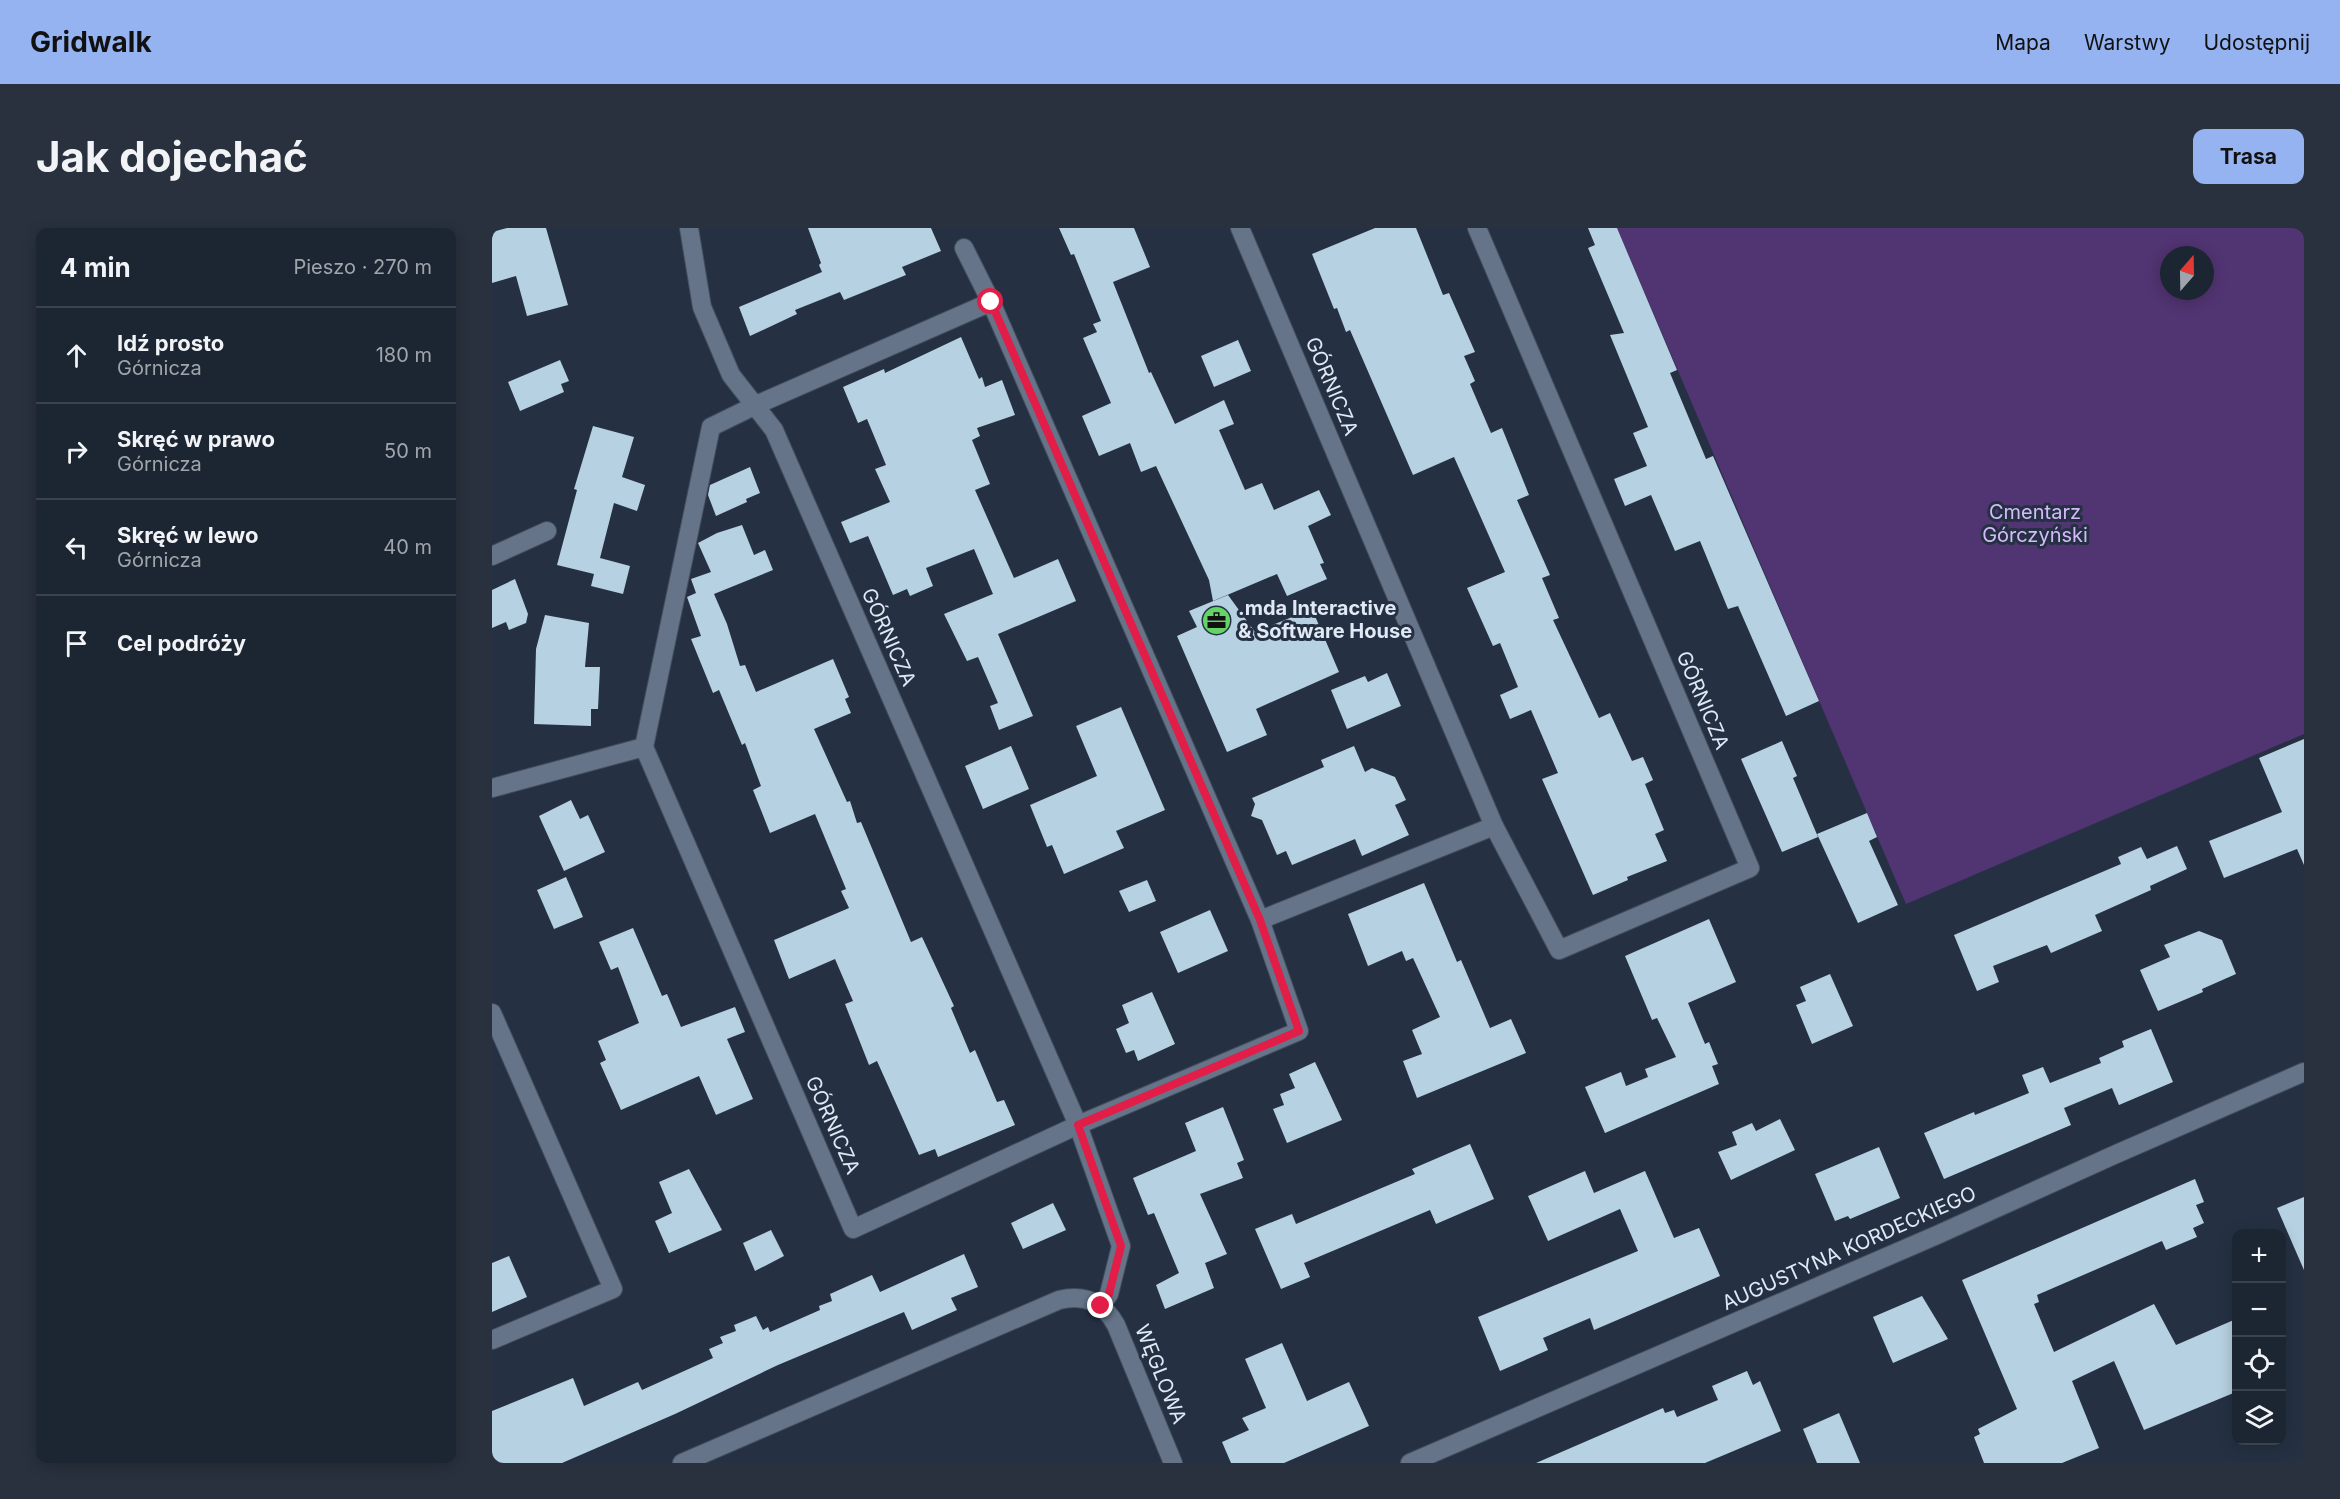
<!DOCTYPE html>
<html lang="pl">
<head>
<meta charset="utf-8">
<style>
	:root { --surface:#1c2532; --page:#29313e; --text:#f1f3f6; --muted:#a0a5ac; --line:#3a424d; --accent:#95b2f1 }
	body { margin:0; font-family:Inter,sans-serif; background:var(--page); color:var(--text) }
	.controls { position:absolute; right:18px; bottom:18px; display:grid; overflow:hidden; border-radius:12px; box-shadow:0 3px 15px #0003 }
	.controls button { width:54px; height:54px; display:grid; place-items:center; padding:0; border:0; border-bottom:2px solid var(--line); background:var(--surface); color:var(--text); font:30px sans-serif }
	.compass { position:absolute; left:1668px; top:18px; width:54px; height:54px; border-radius:50%; background:var(--surface); box-shadow:0 3px 15px #0003; rotate:20deg }
	.stop { position:absolute; width:18px; height:18px; margin:-14px; border:4px solid #e11d48; border-radius:50%; background:#fff }
	.stop.end { background:#e11d48; border-color:#fff; box-shadow:0 2px 6px #0008 }
	.list { margin:0; padding:0; list-style:none }
	h2 { display:flex; justify-content:space-between; align-items:center; height:78px; margin:0; padding:0 24px; font-size:26px }
	h2 small { font-size:20px; font-weight:400; color:var(--muted) }
	.list li { display:grid; grid-template-columns:39px 1fr auto; gap:18px; align-items:center; box-sizing:border-box; height:96px; padding:0 24px; border-top:2px solid var(--line) }
	.list b { display:block; font-size:22px; white-space:nowrap }
	.list p { margin:0; font-size:20px; white-space:nowrap; color:var(--muted) }
	.list em { font-size:20px; font-style:normal; color:var(--muted) }
	.icon { flex:none; width:33px; height:33px; fill:none; stroke:currentColor; stroke-width:2; stroke-linecap:round; stroke-linejoin:round }
	.map { position:relative; flex:none; width:1812px; height:1235px; overflow:hidden; border-radius:12px }
	header { display:flex; align-items:center; gap:36px; box-sizing:border-box; height:84px; padding:0 30px; background:var(--accent); color:#111 }
	header strong { font-size:28px }
	nav { display:flex; gap:33px; margin-inline-start:auto; font-size:21px }
	.intro { display:flex; align-items:center; justify-content:space-between; box-sizing:border-box; height:144px; padding:0 36px }
	h1 { margin:0; font-size:42px }
	.button { padding:15px 27px; border-radius:12px; background:var(--accent); color:#111; font-size:21px; font-weight:700 }
	main { display:flex; gap:36px; padding:0 36px }
	aside { flex:1; background:var(--surface); border-radius:12px; box-shadow:0 3px 15px #0003 }
	.map>svg:first-child { display:block }
	.green { fill:#513472; fill-rule:evenodd }
	.building { fill:#b6d1e2 }
	.lines { fill:none; stroke-linecap:round; stroke-linejoin:round }
	.minor-casing { stroke:#444f5e; stroke-width:20 }
	.minor { stroke:#66748a; stroke-width:18 }
	.route { stroke:#e11d48; stroke-width:8 }
	.labels { text-anchor:middle; dominant-baseline:central; stroke-width:6; stroke-linejoin:round; paint-order:stroke }
	.street-label { font-size:20px; fill:#e1e9f6; stroke:#253143 }
	.park-label { font-size:20px; fill:#d5bafb; stroke:#253143 }
	.poi-label { font-size:20px; font-weight:bold; fill:#e1e9f6; stroke:#253143; text-anchor:start }
</style>
</head>
<body>
<header>
<strong>Gridwalk</strong>
<nav><a>Mapa</a><a>Warstwy</a><a>Udostępnij</a></nav>
</header>
<div class="intro"><h1>Jak dojechać</h1><a class="button">Trasa</a></div>
<main>
<aside>
<h2>4 min<small>Pieszo · 270 m</small></h2>
<ul class="list">
<li><svg class="icon" aria-label="ahead" viewBox="0 0 24 24"><path d="M12 20V5M6 11l6-6 6 6"/></svg><div><b>Idź prosto</b><p>Górnicza</p></div><em>180 m</em></li>
<li><svg class="icon" aria-label="right" viewBox="0 0 24 24"><path d="M7 20v-9h11M14 6l5 5-5 5"/></svg><div><b>Skręć w prawo</b><p>Górnicza</p></div><em>50 m</em></li>
<li><svg class="icon" aria-label="left" viewBox="0 0 24 24"><path d="M17 20v-9H6M10 6l-5 5 5 5"/></svg><div><b>Skręć w lewo</b><p>Górnicza</p></div><em>40 m</em></li>
<li><svg class="icon" aria-label="arrive" viewBox="0 0 24 24"><path d="M6 21V4h12l-3 4 3 4H6"/></svg><div><b>Cel podróży</b></div></li>
</ul>
</aside>
<div class="map">
<svg width="1812" height="1235" viewBox="0 0 1812 1235">
	<rect width="100%" height="100%" fill="#253143"/>
	<path class="green" d="M1125 0H1812V506L1414 676ZM1677 27H1713V63H1677Z"/>
	<g class="building">
		<polygon points="15,0 54,0 76,77 35,88 24,48 0,55 0,4"/>
		<polygon points="316,0 439,0 449,23 410,39 414,47 352,72 348,64 303,82 305,86 258,108 247,79 330,44 327,37 329,35"/>
		<polygon points="567,0 642,0 658,39 621,54 657,145 659,144 683,196 732,172 742,196 727,202 753,262 770,255 782,282 827,262 839,287 816,298 832,335 828,336 835,351 795,368 785,346 721,373 717,352 664,238 649,244 638,215 607,228 590,188 619,175 591,110 605,104 601,96 609,93 582,26 579,27"/>
		<polygon points="883,0 924,0 951,67 957,65 983,124 972,128 983,153 978,156 999,205 1010,200 1037,267 1025,272 1058,347 1050,350 1067,390 1061,392 1107,490 1118,485 1140,533 1151,529 1161,552 1153,556 1172,602 1163,606 1175,633 1135,649 1136,652 1101,667 1050,551 1066,545 1039,482 1018,491 1008,467 1026,459 1008,415 1001,418 975,360 1013,344 962,229 921,247 858,102 854,104 845,80 842,81 820,26"/>
		<polygon points="1096,0 1125,0 1185,142 1178,145 1214,231 1221,228 1327,473 1294,488 1246,378 1236,381 1208,313 1183,323 1159,267 1133,278 1122,251 1155,238 1141,205 1156,199 1118,107 1132,105 1096,20 1103,17"/>
		<polygon points="469,109 487,151 490,149 493,159 510,152 523,187 485,200 488,208 480,212 498,256 483,262 522,350 566,331 584,373 506,406 541,488 507,502 498,478 506,475 486,429 475,433 452,386 501,366 482,321 434,340 441,358 418,368 415,361 401,367 376,308 358,315 349,294 398,274 383,241 394,237 375,191 366,195 351,159 392,141 393,145"/>
		<polygon points="746,112 759,143 722,159 709,128"/>
		<polygon points="68,132 77,153 69,156 72,164 28,183 16,154"/>
		<polygon points="101,198 142,209 130,249 153,257 145,283 122,275 108,330 138,338 131,366 99,358 102,346 65,337 85,262 82,261"/>
		<polygon points="258,239 268,265 254,271 255,274 224,288 216,267 218,257"/>
		<polygon points="250,297 262,327 273,322 281,342 222,366 235,396 248,438 253,437 264,464 341,431 357,469 353,471 359,485 322,501 355,574 358,573 365,595 369,594 419,714 430,709 462,778 459,780 478,825 483,822 505,874 512,872 523,897 446,929 443,921 427,927 385,833 377,837 353,776 361,773 343,731 297,751 282,712 357,680 349,663 354,661 323,586 278,605 261,562 269,558 253,515 250,517 227,462 221,465 199,411 209,408 195,369 204,365 199,351 219,344 206,315 225,305"/>
		<polygon points="23,351 36,386 34,395 17,402 14,394 0,400 0,362"/>
		<polygon points="736,367 763,404 820,381 847,444 764,481 775,507 735,524 685,408 705,399 697,383"/>
		<polygon points="53,387 97,395 93,439 108,439 106,481 99,481 99,498 42,496 44,421"/>
		<polygon points="895,445 909,478 855,501 839,462 873,448 876,454"/>
		<polygon points="629,479 673,582 624,603 632,620 572,646 560,617 555,619 538,577 605,548 584,498"/>
		<polygon points="1812,511 1812,637 1805,621 1732,650 1717,613 1790,584 1767,530"/>
		<polygon points="1290,513 1305,548 1301,550 1326,609 1290,624 1249,531"/>
		<polygon points="519,518 537,561 491,581 473,538"/>
		<polygon points="862,518 873,544 880,540 903,549 914,572 903,577 917,607 870,628 863,611 800,637 794,623 785,627 770,592 759,588 763,576 760,570 832,539 829,532"/>
		<polygon points="79,572 88,591 96,587 113,624 72,643 47,588"/>
		<polygon points="1375,585 1385,609 1377,613 1406,677 1366,695 1325,606"/>
		<polygon points="1685,618 1695,641 1658,658 1659,662 1603,687 1610,703 1559,725 1555,717 1501,738 1507,754 1485,763 1462,707 1629,636 1626,629 1649,619 1655,631"/>
		<polygon points="74,649 91,689 62,701 45,662"/>
		<polygon points="655,652 664,673 637,684 627,663"/>
		<polygon points="932,655 965,734 969,732 998,800 1019,791 1034,825 925,870 911,833 930,826 920,802 948,789 921,730 914,733 910,723 876,738 856,686"/>
		<polygon points="718,682 736,723 686,745 668,704"/>
		<polygon points="1217,691 1244,754 1196,775 1213,816 1217,814 1226,836 1220,838 1227,856 1113,905 1093,859 1129,844 1134,858 1156,849 1153,841 1184,829 1165,790 1160,792 1133,728"/>
		<polygon points="141,700 170,768 175,766 189,799 243,779 253,804 235,811 261,871 224,887 207,848 129,882 108,835 114,832 106,813 147,795 126,739 119,742 107,714"/>
		<polygon points="1707,703 1730,712 1744,746 1710,761 1711,764 1666,783 1648,742 1678,729 1672,717"/>
		<polygon points="1338,746 1361,798 1320,816 1304,777 1314,773 1308,759"/>
		<polygon points="660,764 683,816 646,833 642,822 634,825 624,801 637,795 630,777"/>
		<polygon points="1659,801 1681,854 1627,877 1620,860 1572,880 1579,897 1452,951 1432,905 1482,884 1483,887 1537,865 1530,847 1551,839 1558,855 1609,835 1607,830 1632,819 1630,813"/>
		<polygon points="823,834 850,892 795,915 781,881 792,877 788,866 803,860 797,846"/>
		<polygon points="731,879 752,932 745,935 751,950 708,966 735,1026 713,1035 722,1060 673,1081 664,1057 687,1045 662,985 656,987 641,950 704,923 693,895"/>
		<polygon points="1288,891 1303,922 1239,952 1226,924 1245,917 1240,904 1260,895 1264,903"/>
		<polygon points="978,916 1002,971 944,996 938,982 812,1035 818,1049 789,1061 763,1001 800,986 804,996 923,946 920,941"/>
		<polygon points="1387,919 1408,970 1358,991 1356,988 1343,993 1323,946"/>
		<polygon points="197,941 230,1002 177,1025 163,993 180,985 167,954"/>
		<polygon points="1093,943 1102,965 1153,943 1182,1010 1207,1000 1228,1048 1102,1102 1098,1090 1051,1110 1056,1122 1008,1143 986,1089 1146,1023 1128,981 1056,1013 1036,968"/>
		<polygon points="1703,951 1712,974 1704,977 1712,995 1701,1000 1705,1009 1674,1022 1670,1013 1545,1067 1547,1074 1542,1076 1562,1124 1662,1076 1684,1117 1744,1091 1744,1164 1652,1202 1622,1133 1580,1153 1607,1220 1570,1235 1492,1235 1482,1209 1488,1206 1486,1201 1525,1181 1470,1052"/>
		<polygon points="1812,969 1812,1042 1785,980"/>
		<polygon points="561,975 574,1002 531,1021 519,995"/>
		<polygon points="279,1002 292,1028 263,1043 251,1015"/>
		<polygon points="472,1026 486,1059 459,1070 465,1082 420,1102 412,1084 286,1137 183,1186 70,1235 0,1235 0,1183 81,1150 92,1178 146,1154 150,1162 221,1130 217,1121 231,1115 228,1109 244,1103 242,1097 264,1088 271,1102 276,1099 278,1104 328,1082 327,1078 340,1073 338,1066 380,1047 388,1064"/>
		<polygon points="17,1028 35,1069 0,1084 0,1035"/>
		<polygon points="1430,1068 1456,1111 1401,1135 1381,1089"/>
		<polygon points="790,1115 815,1173 857,1154 877,1198 792,1235 739,1235 730,1214 757,1202 750,1190 774,1180 753,1131"/>
		<polygon points="1255,1143 1261,1157 1268,1153 1289,1203 1213,1235 1044,1235 1171,1180 1173,1185 1182,1182 1185,1189 1226,1172 1220,1158"/>
		<polygon points="1347,1185 1368,1235 1325,1235 1311,1201"/>
	</g>
	<g class="lines">
		<defs>
			<g id="minor">
				<polyline points="748,0 1002,598 1067,722 1258,640 985,0"/>
				<polyline points="472,20 499,74"/>
				<polyline points="0,328 55,303"/>
				<polyline points="152,519 219,199 264,177 499,74 768,692 807,803 586,897 629,1018 617,1066 609,1078"/>
				<polyline points="152,519 361,1001 586,897 282,202 239,147 210,79 197,0"/>
				<polyline points="0,560 152,519"/>
				<polyline points="768,692 1002,598"/>
				<polyline points="0,785 121,1061 0,1112"/>
				<path d="M190 1235 567 1072C593 1066 611 1074 624 1097L681 1235"/>
				<polyline points="918,1235 1445,1007 1622,927 1812,844"/>
			</g>
		</defs>
		<use href="#minor" class="minor-casing"/>
		<use href="#minor" class="minor"/>
	</g>
	<g class="lines">
		<polyline class="route" points="499,74 768,692 807,803 586,897 629,1018 617,1066 609,1078"/>
	</g>
	<defs>
		<symbol id="office-disc" viewBox="-11 -11 22 22"><circle r="9.5" fill="#65d467" stroke="#253143"/><path d="M-6-3h4V-5.5h4V-3h4V5H-6ZM-1-4.5V-3h2v-1.5ZM-6 0V1H6V0Z" fill="#111"/></symbol>
	</defs>
	<g fill-rule="evenodd">
		<use href="#office-disc" x="708" y="376" width="33" height="33"/>
	</g>
	<g class="labels">
		<g class="street-label">
			<text transform="translate(840 158) rotate(67)">GÓRNICZA</text>
			<text transform="translate(397 409) rotate(66)">GÓRNICZA</text>
			<text transform="translate(1211 472) rotate(67)">GÓRNICZA</text>
			<text transform="translate(341 897) rotate(66)">GÓRNICZA</text>
			<text transform="translate(1357 1020) rotate(-24)">AUGUSTYNA KORDECKIEGO</text>
			<text transform="translate(669 1146) rotate(68)">WĘGLOWA</text>
		</g>
		<g class="park-label">
			<text x="1543" y="284">Cmentarz<tspan x="1543" dy="23">Górczyński</tspan></text>
		</g>
		<g class="poi-label">
			<text x="746" y="380">.mda Interactive<tspan x="746" dy="23">&amp; Software House</tspan></text>
		</g>
	</g>
</svg>
<div class="controls">
<button>+</button>
<button>−</button>
<button><svg class="icon" aria-label="locate" viewBox="0 0 24 24"><circle cx="12" cy="12" r="6"/><path d="M12 2v4M12 18v4M2 12h4M18 12h4"/></svg></button>
<button><svg class="icon" aria-label="layers" viewBox="0 0 24 24"><path d="M12 4l9 5-9 5-9-5zM3 14l9 5 9-5"/></svg></button>
</div>
<svg class="compass" viewBox="-18 -18 36 36"><path d="M0-13l5 13h-10z" fill="#e53935"/><path d="M0 13l5-13h-10z" fill="#a0a5ac"/></svg>
<div class="stop" style="left:499px;top:74px"></div>
<div class="stop end" style="left:609px;top:1078px"></div>
</div>
</main>
</body>
</html>
